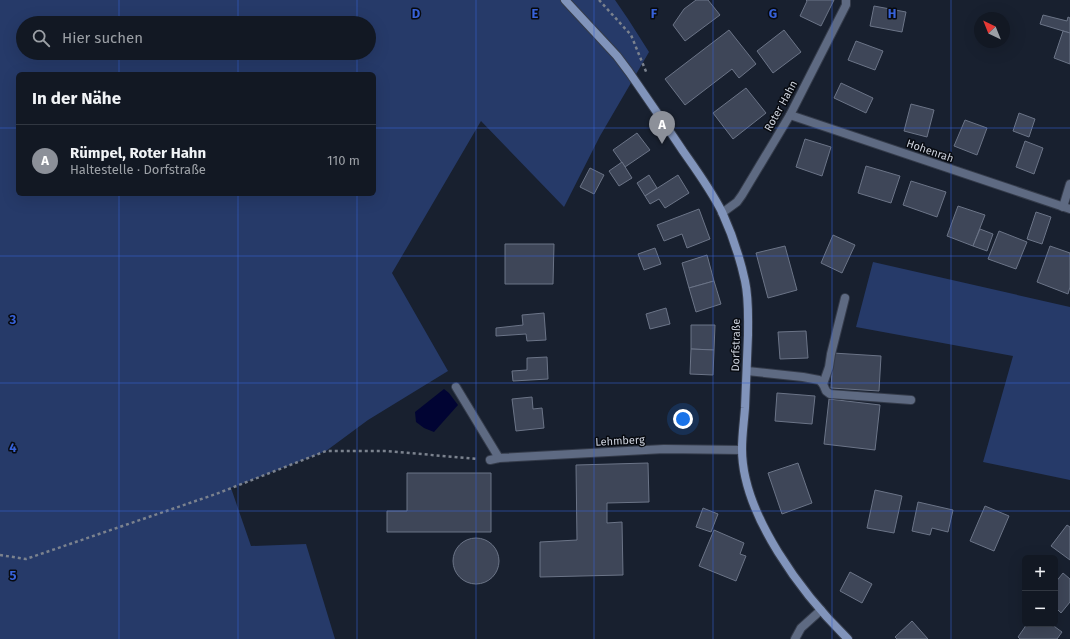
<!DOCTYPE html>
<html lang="de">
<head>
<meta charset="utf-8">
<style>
	:root { --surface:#121823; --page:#1b212b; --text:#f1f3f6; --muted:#9ca0a6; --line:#313741; --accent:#8c9099 }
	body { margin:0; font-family:"Fira Sans",sans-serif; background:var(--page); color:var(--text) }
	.controls { position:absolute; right:12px; bottom:12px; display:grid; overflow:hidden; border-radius:6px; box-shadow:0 4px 16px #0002 }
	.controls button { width:36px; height:36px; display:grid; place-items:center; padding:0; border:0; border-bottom:1px solid var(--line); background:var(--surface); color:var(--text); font:20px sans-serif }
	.compass { position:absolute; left:974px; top:12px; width:36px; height:36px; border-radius:50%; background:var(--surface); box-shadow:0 4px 16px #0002; rotate:317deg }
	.you { position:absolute; left:683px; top:419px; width:14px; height:14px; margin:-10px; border:3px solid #fff; border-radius:50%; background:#1a73e8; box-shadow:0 0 0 6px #1a73e833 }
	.badge { display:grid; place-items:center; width:26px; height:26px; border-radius:50%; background:var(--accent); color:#fff; font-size:13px; font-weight:700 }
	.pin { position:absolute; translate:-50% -33px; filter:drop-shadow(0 1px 2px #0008) }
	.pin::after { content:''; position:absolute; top:21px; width:14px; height:12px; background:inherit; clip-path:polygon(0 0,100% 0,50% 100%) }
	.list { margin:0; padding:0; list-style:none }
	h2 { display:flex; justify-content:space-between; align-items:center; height:52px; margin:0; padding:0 16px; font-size:17px }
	h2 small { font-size:13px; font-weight:400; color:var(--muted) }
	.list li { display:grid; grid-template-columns:26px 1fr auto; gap:12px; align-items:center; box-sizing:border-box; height:72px; padding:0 16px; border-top:1px solid var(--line) }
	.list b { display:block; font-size:15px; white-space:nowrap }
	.list p { margin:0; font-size:13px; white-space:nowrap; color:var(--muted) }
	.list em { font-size:13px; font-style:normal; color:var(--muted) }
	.icon { flex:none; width:22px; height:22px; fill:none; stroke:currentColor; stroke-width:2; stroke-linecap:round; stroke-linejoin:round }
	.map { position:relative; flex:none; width:1070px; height:639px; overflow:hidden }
	.search { position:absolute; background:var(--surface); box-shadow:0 4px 16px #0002; left:16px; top:16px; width:360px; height:44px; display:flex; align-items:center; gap:10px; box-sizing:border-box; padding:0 14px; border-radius:22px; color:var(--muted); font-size:15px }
	.panel { position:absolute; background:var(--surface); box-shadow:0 4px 16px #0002; left:16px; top:72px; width:360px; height:124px; border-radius:6px }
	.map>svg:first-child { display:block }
	.green { fill:#263a69; fill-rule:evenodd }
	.water { fill:#010433 }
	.building { fill:#3e4658; stroke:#6b7487 }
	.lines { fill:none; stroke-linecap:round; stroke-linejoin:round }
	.lane-casing { stroke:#353c4b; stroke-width:10 }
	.street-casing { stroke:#353c4b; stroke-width:10 }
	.secondary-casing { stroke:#353c4b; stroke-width:10 }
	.path { stroke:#7b828e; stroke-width:2.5; stroke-dasharray:3 3; stroke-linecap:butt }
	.lane { stroke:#5e6a82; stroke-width:8 }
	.street { stroke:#5e6a82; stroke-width:8 }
	.secondary { stroke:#8194bb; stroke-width:8 }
	.grid { fill:none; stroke:#3762d9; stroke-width:1; stroke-opacity:0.55 }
	.labels { text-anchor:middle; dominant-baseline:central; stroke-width:3; stroke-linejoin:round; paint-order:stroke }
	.street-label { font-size:11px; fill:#cdd2dd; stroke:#070a10 }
	.grid-label { font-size:13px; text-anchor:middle; font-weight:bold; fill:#3762d9; stroke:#070a10; stroke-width:3; stroke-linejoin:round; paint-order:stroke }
</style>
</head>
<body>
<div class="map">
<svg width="1070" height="639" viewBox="0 0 1070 639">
	<rect width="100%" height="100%" fill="#18202f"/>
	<g class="green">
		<path d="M0 0H615L628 19 649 52 600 136 564 207 481 121 392 273 448 371 368 420 326 451 231 488 251 546 306 544 335 639H337H0ZM23 23H369V53H23ZM18 74H374V194H18Z"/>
		<polygon points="873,262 1070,307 1070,480 983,462 1013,356 856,327"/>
	</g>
	<polygon class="water" points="444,389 449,393 458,405 434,432 424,428 416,422 415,412"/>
	<g class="building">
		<polygon points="696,0 708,0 720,15 685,41 673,25 684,9"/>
		<polygon points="806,0 834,0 821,26 800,16 807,1"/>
		<polygon points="874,6 906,12 902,32 870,26"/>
		<polygon points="1043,15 1067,21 1068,17 1070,18 1070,33 1040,24"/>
		<polygon points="729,30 756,64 739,78 732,69 685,105 665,79"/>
		<polygon points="784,30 801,52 773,73 757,51"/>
		<polygon points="1063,31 1070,33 1070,64 1054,58"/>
		<polygon points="856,41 883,51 875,70 848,60"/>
		<polygon points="841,83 873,98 866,113 834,98"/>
		<polygon points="746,88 766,113 733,139 713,113"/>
		<polygon points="911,104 934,110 927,137 904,131"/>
		<polygon points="1019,113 1035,119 1029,137 1013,131"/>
		<polygon points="965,120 987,128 977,155 954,146"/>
		<polygon points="637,133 650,150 625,167 613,150"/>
		<polygon points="805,139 831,147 822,176 796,167"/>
		<polygon points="1025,141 1043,148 1034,174 1016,167"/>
		<polygon points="622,162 632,178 619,186 609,171"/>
		<polygon points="866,166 900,176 891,203 858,193"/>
		<polygon points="590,168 604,175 594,194 580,187"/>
		<polygon points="649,175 657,188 645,196 637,183"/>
		<polygon points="678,175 689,193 665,208 659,199 650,204 645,196"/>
		<polygon points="911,181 946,192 937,217 903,205"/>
		<polygon points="958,206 985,215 973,246 947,236"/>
		<polygon points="699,209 710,239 687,248 682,234 664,241 657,225"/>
		<polygon points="1036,212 1051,217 1042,244 1027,239"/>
		<polygon points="980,229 993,234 987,251 973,246"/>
		<polygon points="999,231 1027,242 1016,269 988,259"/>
		<polygon points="833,235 855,245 842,273 821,263"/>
		<polygon points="505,244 554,244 553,284 505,284"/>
		<polygon points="785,246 797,290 768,298 756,253"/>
		<polygon points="1050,246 1070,253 1070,287 1068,294 1037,282"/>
		<polygon points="655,248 661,264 644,270 638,254"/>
		<polygon points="707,255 714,281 689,288 682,263"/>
		<polygon points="714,281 721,304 696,312 689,288"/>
		<polygon points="666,308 670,324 650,329 646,314"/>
		<polygon points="544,313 546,340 527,341 526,334 496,336 496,328 523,325 522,315"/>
		<polygon points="691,325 715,325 714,350 691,349"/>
		<polygon points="806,331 808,358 780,359 778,332"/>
		<polygon points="691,349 714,350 713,375 690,374"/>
		<polygon points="833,353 881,356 879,391 831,388"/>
		<polygon points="547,357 548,379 513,381 512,371 527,370 527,358"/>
		<polygon points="777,393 815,396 812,424 775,421"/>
		<polygon points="532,397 533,409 542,408 544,428 516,431 512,399"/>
		<polygon points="829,399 880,405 875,450 824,444"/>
		<polygon points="648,463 649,502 607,503 607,523 622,522 623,575 540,577 540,542 577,540 576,465"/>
		<polygon points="798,463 812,503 782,514 768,473"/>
		<polygon points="407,473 491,473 491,532 387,532 387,511 407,511"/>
		<polygon points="875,490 902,496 894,533 867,528"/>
		<polygon points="918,502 953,510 948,532 932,528 930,535 912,531"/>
		<polygon points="985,506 1009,516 994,551 970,541"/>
		<polygon points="703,508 718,514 711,532 696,527"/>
		<polygon points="1067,525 1070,527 1070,560 1051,546"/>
		<polygon points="714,530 744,543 740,554 746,556 736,581 699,566"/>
		<circle cx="476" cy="561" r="23"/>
		<polygon points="850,572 872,584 862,603 840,591"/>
		<polygon points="1063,573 1070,579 1070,602 1061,613 1055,607 1055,583"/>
		<polygon points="912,621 928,639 897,639 895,637"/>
		<polygon points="1027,624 1051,624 1062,632 1057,639 1020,639 1018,637"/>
	</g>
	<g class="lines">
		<defs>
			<g id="lane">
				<polyline points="747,371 803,377 819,380 823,384 826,391 830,394 911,400"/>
				<polyline points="823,384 829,367 831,354 845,298"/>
			</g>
			<g id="street">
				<polyline points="790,115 1070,209"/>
				<polyline points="1063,207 1070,184"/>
				<polyline points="722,213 737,202 742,195 790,115 846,5 846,0"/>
				<polyline points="456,387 499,458"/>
				<polyline points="490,460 499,458 664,449 742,450"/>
				<polyline points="795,639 801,628 821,610"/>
			</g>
			<path id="secondary" d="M565 0 617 56 629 72C647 98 665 124 683 151 697 171 711 190 722 212 732 234 740 258 745 281 749 299 748 317 748 335 747 359 746 384 745 408 744 422 742 435 742 449 742 515 803 595 848 639"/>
		</defs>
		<use href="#lane" class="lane-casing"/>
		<use href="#street" class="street-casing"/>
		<use href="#secondary" class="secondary-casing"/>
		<g class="path">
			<polyline points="599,0 631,35 647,74"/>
			<polyline points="0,555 26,559 216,494 326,451 386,451 478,459"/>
		</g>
		<use href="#lane" class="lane"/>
		<use href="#street" class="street"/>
		<use href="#secondary" class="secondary"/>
	</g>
	<path class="grid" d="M119 0V23M238 0V23M357 0V23M476 0V639M594 0V639M713 0V639M832 0V639M951 0V639M119 53V74M238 53V74M357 53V74M0 128H18M374 128H1070M119 194V639M238 194V639M357 194V639M0 256H1070M0 383H1070M0 511H1070"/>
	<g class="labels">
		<g class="street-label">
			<text transform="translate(781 106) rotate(-61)">Roter Hahn</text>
			<text transform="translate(930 151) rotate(19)">Hohenrah</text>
			<text transform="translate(736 345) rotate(-89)">Dorfstraße</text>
			<text transform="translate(620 441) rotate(-3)">Lehmberg</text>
		</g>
	</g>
	<g class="grid-label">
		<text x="416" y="18">D</text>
		<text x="535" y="18">E</text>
		<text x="654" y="18">F</text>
		<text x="773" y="18">G</text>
		<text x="892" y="18">H</text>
		<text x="13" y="324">3</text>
		<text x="13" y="452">4</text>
		<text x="13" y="580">5</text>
	</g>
</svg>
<div class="controls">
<button>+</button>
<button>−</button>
</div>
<svg class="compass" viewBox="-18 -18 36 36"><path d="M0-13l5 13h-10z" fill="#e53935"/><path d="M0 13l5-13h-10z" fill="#9ca0a6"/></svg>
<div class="you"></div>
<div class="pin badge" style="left:662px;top:144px">A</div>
<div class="search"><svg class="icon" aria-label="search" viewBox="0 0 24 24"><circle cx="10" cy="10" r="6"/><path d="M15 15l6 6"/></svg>Hier suchen</div>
<section class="panel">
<h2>In der Nähe<small></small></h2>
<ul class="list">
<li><span class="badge">A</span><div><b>Rümpel, Roter Hahn</b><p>Haltestelle · Dorfstraße</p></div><em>110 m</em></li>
</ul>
</section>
</div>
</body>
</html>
